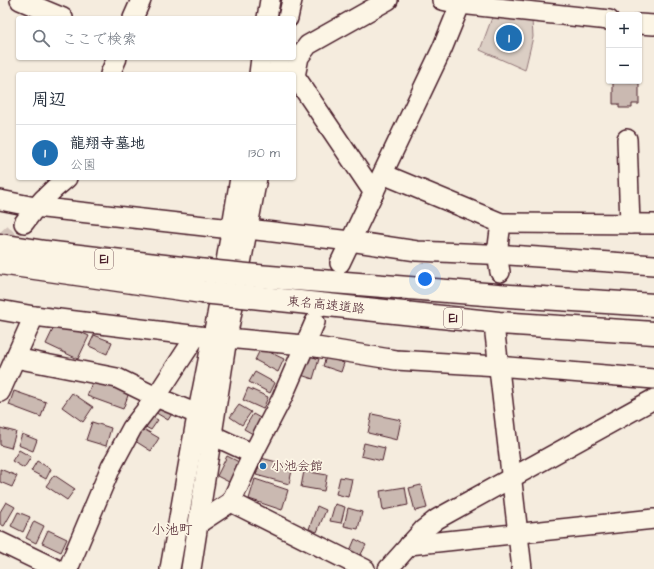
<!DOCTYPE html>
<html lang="ja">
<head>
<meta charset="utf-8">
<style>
	:root { --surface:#fff; --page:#f6f6f7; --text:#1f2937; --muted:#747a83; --line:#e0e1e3; --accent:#1f6fb2 }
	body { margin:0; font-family:"Architects Daughter","Klee One",sans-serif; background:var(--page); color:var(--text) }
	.controls { position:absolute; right:12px; top:12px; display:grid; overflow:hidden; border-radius:4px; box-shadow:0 1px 3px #0004 }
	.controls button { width:36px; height:36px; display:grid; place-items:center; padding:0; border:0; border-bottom:1px solid var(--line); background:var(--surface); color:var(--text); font:20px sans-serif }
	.you { position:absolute; left:425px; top:279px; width:14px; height:14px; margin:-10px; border:3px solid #fff; border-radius:50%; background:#1a73e8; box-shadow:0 0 0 6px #1a73e833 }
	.badge { display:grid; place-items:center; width:26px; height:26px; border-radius:50%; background:var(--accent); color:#fff; font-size:13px; font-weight:700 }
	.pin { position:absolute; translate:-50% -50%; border:2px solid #fff; box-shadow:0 1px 4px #0006 }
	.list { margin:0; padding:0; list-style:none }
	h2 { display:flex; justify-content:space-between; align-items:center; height:52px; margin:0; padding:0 16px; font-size:17px }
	h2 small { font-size:13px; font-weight:400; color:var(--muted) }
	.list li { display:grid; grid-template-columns:26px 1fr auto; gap:12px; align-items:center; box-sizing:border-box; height:56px; padding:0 16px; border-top:1px solid var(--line) }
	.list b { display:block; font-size:15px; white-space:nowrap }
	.list p { margin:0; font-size:13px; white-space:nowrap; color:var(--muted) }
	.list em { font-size:13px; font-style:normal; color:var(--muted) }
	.icon { flex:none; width:22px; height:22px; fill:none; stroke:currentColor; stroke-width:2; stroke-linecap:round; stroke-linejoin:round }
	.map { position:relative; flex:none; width:654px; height:569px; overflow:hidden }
	.search { position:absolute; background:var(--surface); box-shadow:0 1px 3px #0004; left:16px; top:16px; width:280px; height:44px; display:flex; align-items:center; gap:10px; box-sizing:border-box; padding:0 14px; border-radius:4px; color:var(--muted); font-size:15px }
	.panel { position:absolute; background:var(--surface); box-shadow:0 1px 3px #0004; left:16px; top:72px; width:280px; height:108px; border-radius:4px }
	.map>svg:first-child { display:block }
	.green { fill:#dbcec4; stroke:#927678 }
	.building { fill:#cab9b1; stroke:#4a1f2b }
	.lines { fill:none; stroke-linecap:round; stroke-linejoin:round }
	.minor-tunnel { stroke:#d3c3ba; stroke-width:19; stroke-dasharray:19 10; stroke-linecap:butt }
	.minor-casing { stroke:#4a1f2b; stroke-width:22 }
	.highway-casing { stroke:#4a1f2b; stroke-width:25 }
	.minor { stroke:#fcf5e5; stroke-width:19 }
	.highway { stroke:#fcf5e5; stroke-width:22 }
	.highway-bridge-casing { stroke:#4a1f2b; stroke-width:25; stroke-linecap:butt }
	.highway-bridge { stroke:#fcf5e5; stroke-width:22 }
	.poi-dot { fill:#1f6fb2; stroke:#fcf5e5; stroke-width:1.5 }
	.labels { text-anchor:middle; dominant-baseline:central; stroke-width:3.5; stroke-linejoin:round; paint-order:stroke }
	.shield { fill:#fcf5e5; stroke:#7f5f63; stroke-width:1 }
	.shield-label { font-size:12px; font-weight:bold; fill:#4a1f2b }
	.street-label { font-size:13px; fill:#4a1f2b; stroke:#fcf5e5 }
	.poi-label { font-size:13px; fill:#4a1f2b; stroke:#fcf5e5; text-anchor:start }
	.neighbourhood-label { font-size:14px; fill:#4a1f2b; stroke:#fcf5e5 }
</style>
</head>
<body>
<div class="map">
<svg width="654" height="569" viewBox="0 0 654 569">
	<rect width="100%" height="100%" fill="#f5ecde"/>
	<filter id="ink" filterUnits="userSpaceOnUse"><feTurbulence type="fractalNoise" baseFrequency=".025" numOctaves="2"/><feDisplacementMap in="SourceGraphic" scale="8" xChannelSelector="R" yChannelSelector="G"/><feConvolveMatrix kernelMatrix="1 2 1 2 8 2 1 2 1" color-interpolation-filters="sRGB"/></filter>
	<g filter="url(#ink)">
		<polygon class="green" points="493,15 532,20 533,37 525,70 480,50"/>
		<g class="building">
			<polygon points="613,81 639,82 639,104 632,104 632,108 619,108 619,104 613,104"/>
			<polygon points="57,321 89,336 78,359 46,344"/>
			<polygon points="94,335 112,342 107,354 89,346"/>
			<polygon points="261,348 284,359 278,372 255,360"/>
			<polygon points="307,355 319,359 313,379 301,375"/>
			<polygon points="326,357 344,363 341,372 323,366"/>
			<polygon points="255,372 275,383 270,393 249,382"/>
			<polygon points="94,377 130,390 123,409 87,396"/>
			<polygon points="248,388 268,397 263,409 243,400"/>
			<polygon points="14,391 46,402 41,417 9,405"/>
			<polygon points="72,393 93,407 83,422 62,407"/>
			<polygon points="158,403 173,412 168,420 153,411"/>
			<polygon points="239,405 251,412 242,425 230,417"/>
			<polygon points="253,414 262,419 253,434 244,429"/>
			<polygon points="372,414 401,420 397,440 368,433"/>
			<polygon points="149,415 158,420 151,430 142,425"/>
			<polygon points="92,422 111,428 106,446 86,440"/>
			<polygon points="140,427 159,438 151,451 132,439"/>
			<polygon points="0,428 16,432 11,448 0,445"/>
			<polygon points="22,434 37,440 33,451 18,445"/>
			<polygon points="364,443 385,448 382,461 361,456"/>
			<polygon points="19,450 31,457 24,468 12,461"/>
			<polygon points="227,456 241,463 231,483 217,476"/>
			<polygon points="261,458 293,466 289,484 256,475"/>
			<polygon points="37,461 51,469 46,479 31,471"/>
			<polygon points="0,469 17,476 12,487 0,482"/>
			<polygon points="304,471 327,475 324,491 301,487"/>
			<polygon points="54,475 75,489 67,500 46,486"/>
			<polygon points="340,477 352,479 348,497 336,494"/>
			<polygon points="255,479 288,490 282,510 249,499"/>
			<polygon points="421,485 427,508 415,511 409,488"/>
			<polygon points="405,487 408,505 383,510 380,491"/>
			<polygon points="6,502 15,507 4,526 0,524 0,512"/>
			<polygon points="335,504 345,507 341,523 330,521"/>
			<polygon points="317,506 326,510 317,532 309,529"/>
			<polygon points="348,508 362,512 358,529 344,526"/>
			<polygon points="18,512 30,517 23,532 11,526"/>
			<polygon points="34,521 44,526 36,543 26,538"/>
			<polygon points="48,530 67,539 61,552 42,543"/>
			<polygon points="355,539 366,545 359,558 349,553"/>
		</g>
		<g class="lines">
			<g class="minor-tunnel">
				<polyline points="0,245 24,223"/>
				<polyline points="495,334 500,272"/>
			</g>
			<defs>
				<g id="minor">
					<polyline points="20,0 63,18"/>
					<polyline points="442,0 460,4 609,20"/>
					<polyline points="133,18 141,0"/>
					<polyline points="267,18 270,0"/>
					<polyline points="288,18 292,0"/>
					<polyline points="639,24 654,25"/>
					<polyline points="110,74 117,58"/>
					<polyline points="259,74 261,58"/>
					<polyline points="277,74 280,58"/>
					<polyline points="627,139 630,224"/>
					<polyline points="383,174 501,223 654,224"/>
					<polyline points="374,193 295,76 299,57 308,45 388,0"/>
					<polyline points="0,200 35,207 231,229"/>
					<path d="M24 223C37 204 49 192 67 178"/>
					<polyline points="248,229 350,241 417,251 509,255 654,265"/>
					<polyline points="340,263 442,49 462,0"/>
					<polyline points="500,272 497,254 501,223"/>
					<polyline points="0,310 34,316 207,337"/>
					<polyline points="495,334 522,569"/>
					<polyline points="227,338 304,345 396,360 498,366 654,379"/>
					<polyline points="15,358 117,378 156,397 197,414"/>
					<polyline points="0,392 34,316"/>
					<polyline points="212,435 253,454"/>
					<polyline points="231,502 365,569"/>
					<polyline points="199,523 231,502 253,454 282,398 315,322"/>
					<polyline points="0,542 56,569"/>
					<polyline points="409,545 654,519"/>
					<polyline points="68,569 111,467 132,428 156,397 196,336"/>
					<polyline points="170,569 195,427 217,315 240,178"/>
					<polyline points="191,569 227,338 257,178"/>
					<polyline points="388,569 423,530 437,519 654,399"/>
				</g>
				<g id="highway">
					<polyline points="0,245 45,252 207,271"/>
					<polyline points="0,263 202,292"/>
					<polyline points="257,276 510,296 654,305"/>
					<polyline points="252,297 499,323 654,333"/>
				</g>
			</defs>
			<use href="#minor" class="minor-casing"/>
			<use href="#highway" class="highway-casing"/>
			<use href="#minor" class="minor"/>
			<use href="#highway" class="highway"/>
			<defs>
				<g id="highway-bridge">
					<polyline points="207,271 257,276"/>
					<polyline points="202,292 252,297"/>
				</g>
			</defs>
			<use href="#highway-bridge" class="highway-bridge-casing"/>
			<use href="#highway-bridge" class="highway-bridge"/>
		</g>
	</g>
	<circle class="poi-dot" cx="263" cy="466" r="4"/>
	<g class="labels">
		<g class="shield">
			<rect x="95" y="249" width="18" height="20" rx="3"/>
			<rect x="444" y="308" width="18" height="20" rx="3"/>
		</g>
		<g class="shield-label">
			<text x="104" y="259">E1</text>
			<text x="453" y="318">E1</text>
		</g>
		<g class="street-label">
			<text transform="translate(326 305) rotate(6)">東名高速道路</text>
		</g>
		<g class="poi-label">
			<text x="271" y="466">小池会館</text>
		</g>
		<g class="neighbourhood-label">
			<text x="172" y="530">小池町</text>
		</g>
	</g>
</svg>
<div class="controls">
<button>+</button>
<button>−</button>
</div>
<div class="you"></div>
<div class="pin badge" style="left:509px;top:38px">1</div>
<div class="search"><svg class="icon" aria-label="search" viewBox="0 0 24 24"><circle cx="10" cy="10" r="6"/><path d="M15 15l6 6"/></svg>ここで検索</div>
<section class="panel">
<h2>周辺<small></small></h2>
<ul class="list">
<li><span class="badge">1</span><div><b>龍翔寺墓地</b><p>公園</p></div><em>130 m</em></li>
</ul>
</section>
</div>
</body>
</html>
